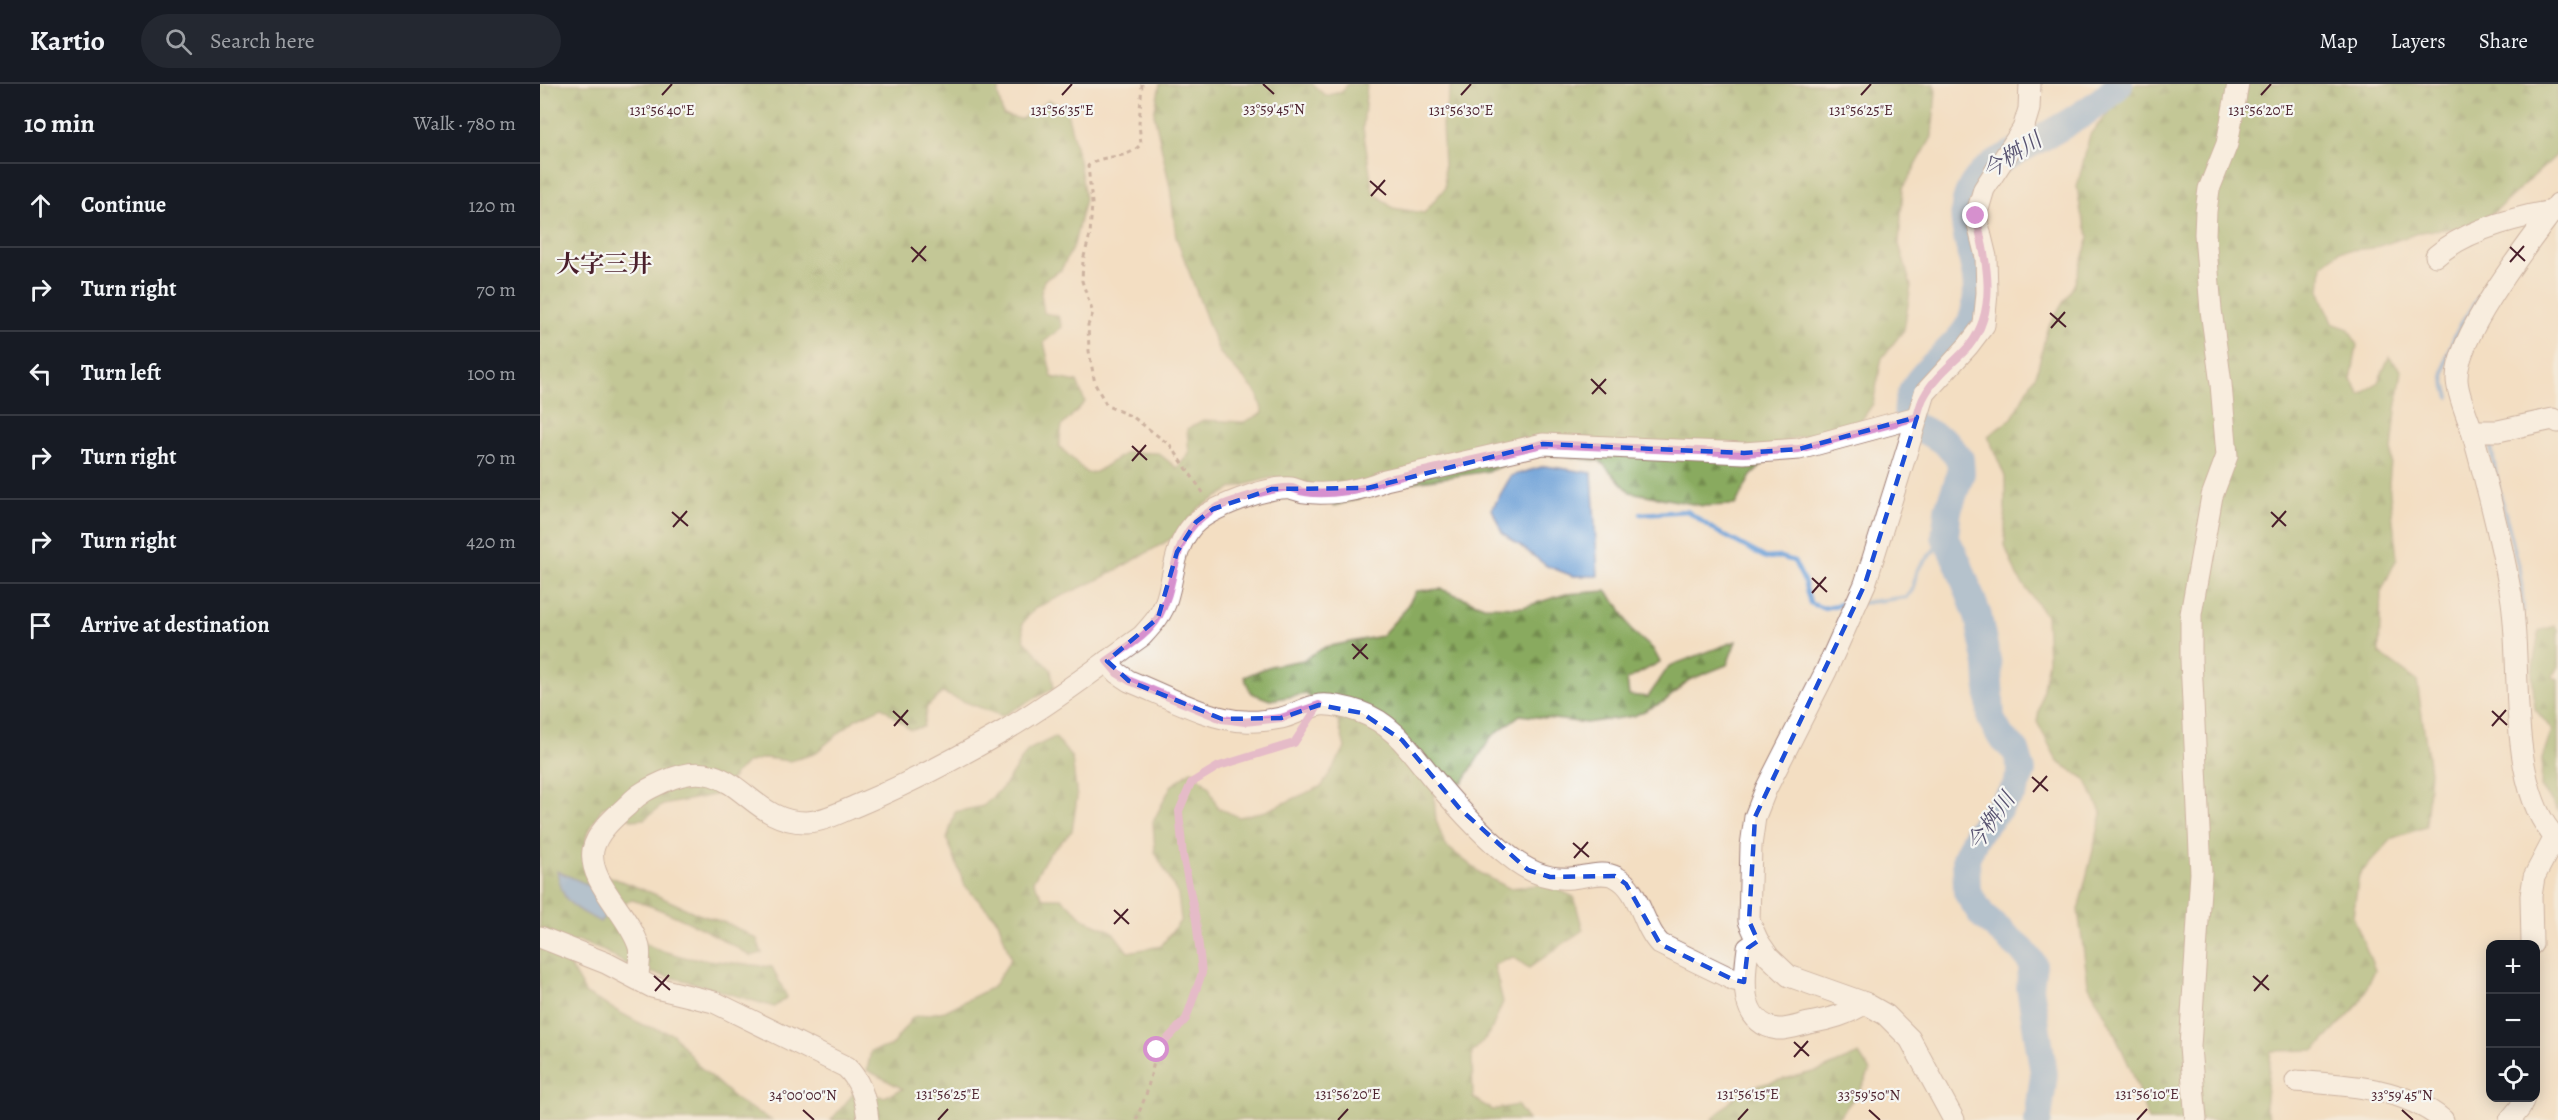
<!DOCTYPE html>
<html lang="en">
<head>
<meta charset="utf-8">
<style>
	:root { --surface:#171b24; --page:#242831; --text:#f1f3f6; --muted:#9ea1a6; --line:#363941 }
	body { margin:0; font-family:Alegreya,"Noto Serif JP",serif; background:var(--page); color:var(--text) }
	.controls { position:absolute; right:18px; bottom:18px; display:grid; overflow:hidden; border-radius:12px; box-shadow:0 3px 15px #0003 }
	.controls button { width:54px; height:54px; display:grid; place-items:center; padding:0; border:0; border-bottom:2px solid var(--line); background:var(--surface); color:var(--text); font:30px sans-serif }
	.stop { position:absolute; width:18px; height:18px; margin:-14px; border:4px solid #d690ce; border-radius:50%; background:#fff }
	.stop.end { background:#d690ce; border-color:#fff; box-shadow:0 2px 6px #0008 }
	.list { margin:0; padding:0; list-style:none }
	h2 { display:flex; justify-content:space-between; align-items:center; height:78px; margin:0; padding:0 24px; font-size:26px }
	h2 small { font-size:20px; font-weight:400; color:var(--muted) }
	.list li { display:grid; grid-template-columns:39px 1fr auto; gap:18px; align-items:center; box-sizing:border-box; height:84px; padding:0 24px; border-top:2px solid var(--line) }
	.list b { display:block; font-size:22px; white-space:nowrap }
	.list em { font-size:20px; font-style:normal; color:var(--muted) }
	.icon { flex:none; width:33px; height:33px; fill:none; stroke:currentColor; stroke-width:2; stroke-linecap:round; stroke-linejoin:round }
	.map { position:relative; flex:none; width:2018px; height:1036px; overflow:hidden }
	header { display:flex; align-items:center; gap:36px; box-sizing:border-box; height:84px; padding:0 30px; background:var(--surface); border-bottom:2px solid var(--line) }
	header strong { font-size:28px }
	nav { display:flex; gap:33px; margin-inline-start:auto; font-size:21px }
	.search { width:420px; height:54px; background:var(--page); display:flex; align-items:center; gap:15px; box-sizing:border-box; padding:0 21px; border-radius:33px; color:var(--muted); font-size:22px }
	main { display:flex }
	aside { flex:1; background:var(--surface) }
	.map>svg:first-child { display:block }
	.forest { fill:url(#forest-firs); stroke:#6a6444; stroke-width:1.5 }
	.water { fill:#6b9fd7; stroke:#5a5f81; stroke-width:1.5 }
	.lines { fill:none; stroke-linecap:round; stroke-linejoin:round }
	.stream { stroke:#6b9fd7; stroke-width:4.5 }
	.river { stroke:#6b9fd7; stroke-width:28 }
	.minor-casing { stroke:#9e7e76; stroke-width:23 }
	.path { stroke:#9e7e76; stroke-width:3; stroke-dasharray:4.5 4.5; stroke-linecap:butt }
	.minor { stroke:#fff; stroke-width:21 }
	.route { stroke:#d690ce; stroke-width:8 }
	.marked { fill:none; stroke:#1d4ed8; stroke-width:4.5; stroke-dasharray:12 8; stroke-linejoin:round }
	.ticks { fill:none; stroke:#4a1f2b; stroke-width:2 }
	.labels { text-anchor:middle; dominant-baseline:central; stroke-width:4.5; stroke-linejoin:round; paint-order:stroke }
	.water-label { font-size:22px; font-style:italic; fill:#575270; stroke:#f6f6f2 }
	.quarter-label { font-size:24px; font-weight:bold; fill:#4a1f2b; stroke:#f6f6f2 }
	.ticks-label { font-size:15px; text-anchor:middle; fill:#4a1f2b; stroke:#f6f6f2; stroke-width:4.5; stroke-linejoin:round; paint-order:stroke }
</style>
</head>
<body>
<header>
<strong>Kartio</strong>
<div class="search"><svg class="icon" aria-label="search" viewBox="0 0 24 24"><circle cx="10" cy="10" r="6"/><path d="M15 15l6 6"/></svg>Search here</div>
<nav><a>Map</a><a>Layers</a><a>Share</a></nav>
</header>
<main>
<aside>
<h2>10 min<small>Walk · 780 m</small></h2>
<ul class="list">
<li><svg class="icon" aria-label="ahead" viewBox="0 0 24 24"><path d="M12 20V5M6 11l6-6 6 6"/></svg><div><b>Continue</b></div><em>120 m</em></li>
<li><svg class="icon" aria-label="right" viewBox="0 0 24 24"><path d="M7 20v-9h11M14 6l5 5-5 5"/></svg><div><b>Turn right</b></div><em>70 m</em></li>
<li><svg class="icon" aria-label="left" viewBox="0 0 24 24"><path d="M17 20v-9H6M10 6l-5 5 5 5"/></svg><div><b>Turn left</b></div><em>100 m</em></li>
<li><svg class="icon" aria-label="right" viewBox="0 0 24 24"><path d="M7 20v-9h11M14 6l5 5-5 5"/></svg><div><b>Turn right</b></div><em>70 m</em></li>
<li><svg class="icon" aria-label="right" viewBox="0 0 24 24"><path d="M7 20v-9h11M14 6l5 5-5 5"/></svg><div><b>Turn right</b></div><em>420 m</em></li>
<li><svg class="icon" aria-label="arrive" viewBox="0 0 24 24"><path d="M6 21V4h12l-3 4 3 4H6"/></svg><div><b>Arrive at destination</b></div></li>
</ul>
</aside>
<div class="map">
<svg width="2018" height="1036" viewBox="0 0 2018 1036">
	<defs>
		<pattern id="forest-firs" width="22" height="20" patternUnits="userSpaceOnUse" patternTransform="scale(1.5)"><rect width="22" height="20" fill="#89aa5e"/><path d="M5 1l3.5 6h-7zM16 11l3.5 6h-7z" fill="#728a4e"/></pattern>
	</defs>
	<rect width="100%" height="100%" fill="#f6f6f2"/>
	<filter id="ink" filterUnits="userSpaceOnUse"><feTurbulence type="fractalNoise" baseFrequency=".0167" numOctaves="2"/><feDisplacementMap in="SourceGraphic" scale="12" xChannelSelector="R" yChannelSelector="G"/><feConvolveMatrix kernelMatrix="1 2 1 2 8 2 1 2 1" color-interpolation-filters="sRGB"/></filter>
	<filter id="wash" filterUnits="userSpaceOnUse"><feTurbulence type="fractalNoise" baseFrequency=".008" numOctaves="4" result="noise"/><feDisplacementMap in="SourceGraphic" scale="24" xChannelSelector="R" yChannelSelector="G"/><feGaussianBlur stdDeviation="1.35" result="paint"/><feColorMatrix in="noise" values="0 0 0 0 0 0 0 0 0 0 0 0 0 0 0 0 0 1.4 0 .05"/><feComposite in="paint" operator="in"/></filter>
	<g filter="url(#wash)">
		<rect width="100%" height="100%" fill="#f3dec2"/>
		<g class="forest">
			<path d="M0 0H461L458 10 463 31 481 35 509 16 526 24 539 76 545 115 534 161 521 186 504 196 501 209 504 229 518 232 522 243 504 258 512 293 537 298 545 318 522 342 519 362 547 389 556 388 587 368 618 369 637 384 649 370 647 345 663 336 704 338 723 329 717 309 679 268 636 153 630 103 614 30 620 0H772L786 12 803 7 807 0H827L823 44 833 108 853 124 884 129 905 104 902 40 911 0H1394L1396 7 1392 53 1363 105 1359 160 1371 202 1364 246 1342 274 1333 320 1320 338 1248 356 1211 392 1195 421 1163 422 1090 408 1060 377 996 369 949 387 868 399 794 422 774 402 734 393 693 404 660 423 631 455 564 493 495 524 482 540 484 555 511 586 514 604 462 632 402 609 387 623 383 643 370 645 342 623 316 635 274 670 250 677 224 674 207 679 196 689 179 710 123 721 104 735 92 736 75 720 62 724 46 752V777L63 790 112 809 158 830 189 840 217 855 222 869 211 872C173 849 135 829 92 816L82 820 91 853 119 866 148 874 232 883 247 913 234 923 147 897 95 885 64 867 36 856 27 877 46 910 103 941 133 950 159 982 198 1017 231 1036H0Z"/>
			<polygon points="1586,0 2018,0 2018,70 1952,130 1921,143 1881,148 1834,164 1800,167 1782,181 1780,208 1792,239 1809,245 1817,261 1811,296 1821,311 1838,298 1849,273 1862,287 1856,326 1849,399 1857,474 1841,508 1839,569 1877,597 1890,687 1886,743 1853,754 1819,791 1813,832 1835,886 1820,919 1775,966 1731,967 1725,1023 1730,1036 1608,1036 1592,988 1572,944 1548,900 1538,826 1562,730 1545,695 1518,678 1497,638 1508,576 1506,532 1477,492 1465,462 1465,393 1448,352 1472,334 1497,288 1507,245 1534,201 1549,153 1541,129 1537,103 1550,50 1581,14"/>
			<polygon points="901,505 944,522 983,523 1026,510 1066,507 1079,522 1092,547 1113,565 1120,578 1087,596 1089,611 1108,613 1129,582 1196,557 1187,581 1149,596 1125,617 1094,632 1046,639 980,631 951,653 923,698 905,702 894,712 896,736 905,761 942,790 969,804 1007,800 1034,813 1043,846 989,884 973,873 954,881 963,918 950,949 932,969 933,1014 952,1026 977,1021 988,1036 291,1036 315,1008 344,1013 363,1005 327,986 331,967 351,962 373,933 405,927 453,903 471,875 458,837 425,802 407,755 415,728 443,722 463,703 488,666 515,653 532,674 537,714 532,747 508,771 493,797 503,814 521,814 546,836 572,847 588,868 621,862 641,836 638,811 615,768 613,738 631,702 652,686 669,703 678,724 699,733 726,727 782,702 805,664 798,637 766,610 730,616 711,609 704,593 730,582 763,576 785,563 841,552 864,527 876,507"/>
			<polygon points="2014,542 2018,545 2018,582 2012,593 2018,596 2018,726 2001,703 2002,675 2012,646 1995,625 1992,589 1999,547"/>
			<polygon points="1319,970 1330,987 1319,1008 1296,1036 1172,1036 1203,1005 1281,986"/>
		</g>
		<g class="water">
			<polygon points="1005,382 1052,389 1058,492 1033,492 1007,482 962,448 952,425 971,392"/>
			<path d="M17 787 51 802 68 828 60 838C31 821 23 821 17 787Z"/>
		</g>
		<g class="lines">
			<g class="stream">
				<path d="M1909 313C1907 306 1903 296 1904 289 1907 258 1927 228 1946 204"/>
				<polyline points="1949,352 1958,403 1980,487 1983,528"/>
				<polyline points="1101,430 1147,427 1176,447 1226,474 1240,473 1254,477 1264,497 1270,519 1283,524 1311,518"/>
				<polyline points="1322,519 1367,513 1372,506 1378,485 1405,453"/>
			</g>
			<g class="river">
				<path d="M1368 333C1361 291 1422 268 1433 232 1452 175 1391 126 1453 80 1486 62 1556 28 1579 0"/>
				<polyline points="1381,345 1406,358 1420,375 1421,389 1408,426 1405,453 1418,479 1438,532 1448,581 1451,635 1461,653 1476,667 1482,687 1474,706 1437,750 1426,774 1427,808 1442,831 1482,866 1493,880 1490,904 1504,990 1498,1036"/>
			</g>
		</g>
	</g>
	<g filter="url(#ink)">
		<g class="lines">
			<defs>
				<g id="minor">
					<path d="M2018 120C1990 157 1916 251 1917 295 1917 310 1928 333 1932 347 1947 401 1961 456 1971 511 1983 579 1965 706 2018 756"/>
					<path d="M1896 172C1926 146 1973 134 2012 127"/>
					<polyline points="1932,347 1958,347 2013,335 2018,338"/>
					<path d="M567 577 577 589 589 597C622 610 671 637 705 637 716 638 730 636 741 634 754 631 766 623 780 621 793 620 808 624 820 628 855 640 873 671 896 698 917 723 942 751 969 772 987 787 1008 796 1031 794 1045 793 1063 786 1076 793 1100 805 1102 842 1120 860L1194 896 1204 898"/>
					<path d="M0 853 66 879 112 903 174 918 306 983C321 997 326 1016 328 1036"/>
					<path d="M1218 857 1208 864C1204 893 1198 938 1237 945 1246 946 1260 941 1269 939 1290 935 1307 931 1325 919"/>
					<polyline points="1992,860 1991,812 1994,793 2015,753"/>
					<path d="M98 894C98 885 101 872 99 863 90 831 48 799 53 766 57 747 76 732 89 720 99 709 110 704 123 698 195 664 205 739 266 738 283 738 303 727 318 721 368 700 417 674 464 647 512 619 557 584 602 552 613 540 623 529 627 514 635 487 634 463 653 441 669 424 728 402 751 404 755 405 760 407 764 408 787 412 824 406 845 396L1003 360 1204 369 1259 365 1377 333"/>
					<path d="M1756 997C1806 1001 1863 1003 1903 1036"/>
					<polyline points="1414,1036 1370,955 1346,931 1325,919 1249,892 1229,873 1218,857 1209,837 1211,762 1215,733 1226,705 1286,587 1325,500 1385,309 1428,262 1444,241 1447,209 1446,173 1436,132 1444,105 1483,45 1489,25 1490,0"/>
					<polyline points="1656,1036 1650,963 1661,789 1651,576 1651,530 1672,412 1687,372 1681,300 1671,226 1665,150 1666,127 1669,105 1687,60 1698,0"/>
					<polyline points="1970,1036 1980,1024 1984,1014"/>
				</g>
			</defs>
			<use href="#minor" class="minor-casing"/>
			<g class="path">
				<path d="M602 0 599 39 601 60C586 78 563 68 548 82L552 119 550 151 543 176 542 197 553 229 548 241 549 267 555 300 567 322 593 333 631 362 666 413"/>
				<polyline points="596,1036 606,1011 617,966 646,935 662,889 656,836 643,773 639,727 651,699 679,682 755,659 764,646"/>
			</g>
			<use href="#minor" class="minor"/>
		</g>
	</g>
	<g class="lines" filter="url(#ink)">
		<path class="route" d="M617 966 646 935 662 889 656 836 643 772 639 727 651 699 679 682 754 659 779 621 741 634 705 638 682 635 590 597 577 589 567 577C585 564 608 552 619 532 640 494 627 452 672 426 686 418 736 402 752 404 756 405 760 408 765 408 788 412 824 406 845 396L1003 360 1204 369 1259 365 1377 333C1379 325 1381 317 1385 311 1395 292 1415 278 1429 262 1459 225 1446 175 1436 132"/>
	</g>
	<path d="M0 0H2018V1036H0ZM1377 333 1325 500 1215 733 1209 837 1218 857 1208 864 1204 898 1194 896 1120 860 1086 800 1075 792 1010 793 988 786 920 725 862 656 822 629 779 621 741 634 682 635 589 597 567 577 618 534 637 468 656 438 673 425 732 405 828 404 1003 360 1204 369 1259 365Z" fill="#f3dec2" fill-opacity=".55" fill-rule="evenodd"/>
	<path class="marked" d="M1377 333 1325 500 1215 733 1209 837 1218 857 1208 864 1204 898 1194 896 1120 860 1086 800 1075 792 1010 793 988 786 920 725 862 656 822 629 779 621 741 634 682 635 589 597 567 577 618 534 637 468 656 438 673 425 732 405 828 404 1003 360 1204 369 1259 365Z"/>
	<path class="ticks" d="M723 0 734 10M122 11 132 0M522 11 532 0M921 11 931 0M1321 11 1331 0M1721 11 1731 0M830 97 846 111M831 112 845 96M371 163 386 177M1970 163 1985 177M372 178 386 162M1970 178 1984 162M1510 229 1526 243M1511 244 1525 228M1051 295 1066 310M1052 310 1066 295M592 362 607 376M592 377 606 361M132 428 148 442M1731 428 1746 442M133 443 147 427M1732 443 1746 427M1272 494 1287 508M1272 509 1286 493M812 560 828 575M813 575 827 560M353 627 368 641M1952 627 1967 641M354 642 368 626M1952 642 1966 626M1492 693 1508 707M1493 708 1507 692M1033 759 1049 773M1034 774 1048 758M574 826 589 840M574 840 588 825M114 892 130 906M1713 892 1729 906M115 907 129 891M1714 907 1728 891M1254 958 1269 972M1254 973 1268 957M263 1026 274 1036M1329 1026 1340 1036M1862 1026 1873 1036M398 1036 408 1025M798 1036 808 1025M1198 1036 1208 1025M1597 1036 1607 1025"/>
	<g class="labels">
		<g class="water-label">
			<text transform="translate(1472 72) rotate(-33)">今桝川</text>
			<text transform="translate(1451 738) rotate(-55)">今桝川</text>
		</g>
		<g class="quarter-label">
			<text x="64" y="180">大字三井</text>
		</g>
	</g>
	<g class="ticks-label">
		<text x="734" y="30">33°59'45"N</text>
		<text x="122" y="31">131°56'40"E</text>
		<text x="522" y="31">131°56'35"E</text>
		<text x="921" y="31">131°56'30"E</text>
		<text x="1321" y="31">131°56'25"E</text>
		<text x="1721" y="31">131°56'20"E</text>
		<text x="408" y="1015">131°56'25"E</text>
		<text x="808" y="1015">131°56'20"E</text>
		<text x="1208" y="1015">131°56'15"E</text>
		<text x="1607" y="1015">131°56'10"E</text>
		<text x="263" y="1016">34°00'00"N</text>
		<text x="1329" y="1016">33°59'50"N</text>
		<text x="1862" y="1016">33°59'45"N</text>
	</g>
</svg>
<div class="controls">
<button>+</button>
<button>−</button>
<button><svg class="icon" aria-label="locate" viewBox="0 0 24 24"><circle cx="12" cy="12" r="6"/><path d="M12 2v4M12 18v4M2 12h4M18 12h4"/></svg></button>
</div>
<div class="stop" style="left:617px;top:966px"></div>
<div class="stop end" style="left:1436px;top:132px"></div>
</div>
</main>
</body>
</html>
